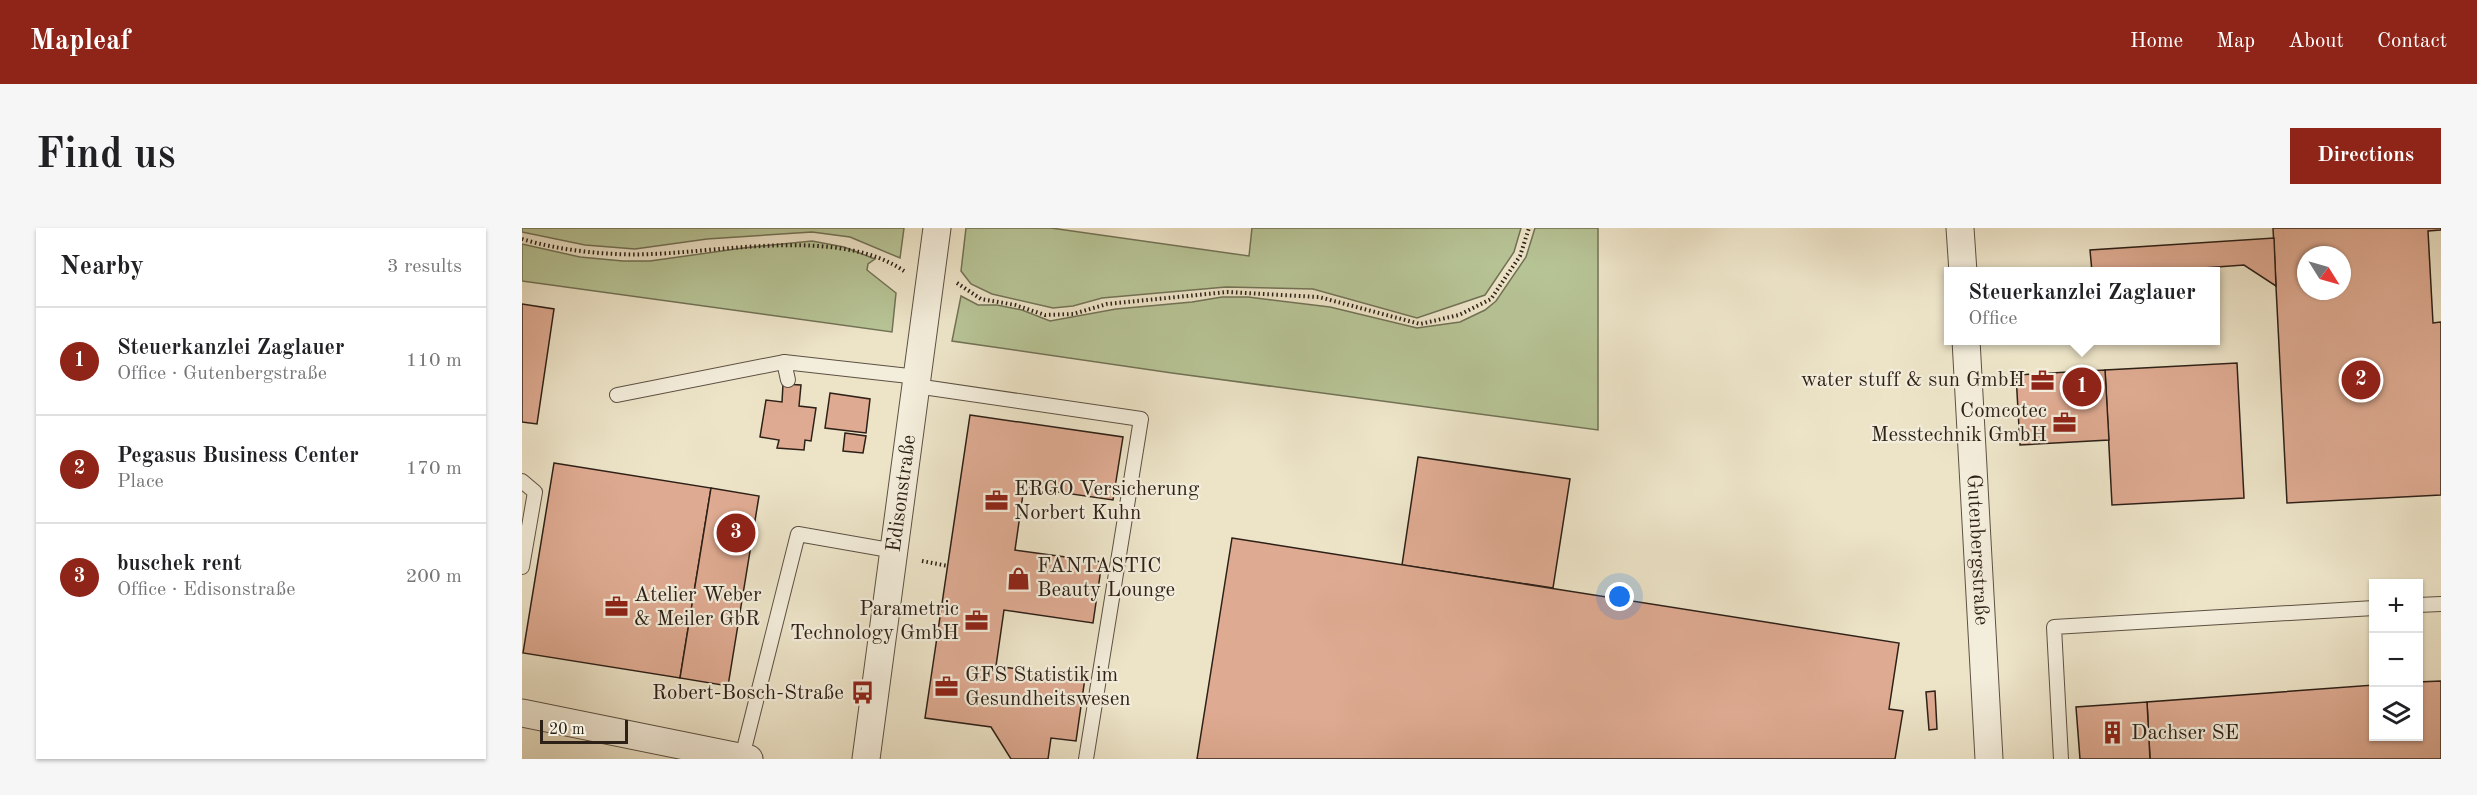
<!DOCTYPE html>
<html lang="en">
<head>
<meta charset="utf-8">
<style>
	:root { --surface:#fff; --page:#f6f6f6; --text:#202124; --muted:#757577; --line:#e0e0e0; --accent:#8f2418 }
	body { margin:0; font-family:"Old Standard TT",serif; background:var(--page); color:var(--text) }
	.controls { position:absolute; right:18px; bottom:18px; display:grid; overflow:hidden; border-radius:0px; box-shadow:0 2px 4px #0004 }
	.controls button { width:54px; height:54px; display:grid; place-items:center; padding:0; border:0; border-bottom:2px solid var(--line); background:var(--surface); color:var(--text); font:30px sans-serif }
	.compass { position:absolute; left:1775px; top:18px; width:54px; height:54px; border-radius:50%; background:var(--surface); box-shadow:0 2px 4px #0004; rotate:127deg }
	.scale { position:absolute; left:18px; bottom:15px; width:88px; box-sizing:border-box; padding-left:6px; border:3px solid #2d2017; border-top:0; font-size:16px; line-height:21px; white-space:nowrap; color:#2d2017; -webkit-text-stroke:4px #f3eddb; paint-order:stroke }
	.you { position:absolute; left:1098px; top:369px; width:21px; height:21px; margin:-15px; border:4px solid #fff; border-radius:50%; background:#1a73e8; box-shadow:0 0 0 9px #1a73e833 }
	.badge { display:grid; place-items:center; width:39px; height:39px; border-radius:50%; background:var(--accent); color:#fff; font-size:20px; font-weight:700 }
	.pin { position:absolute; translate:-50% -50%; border:3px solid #fff; box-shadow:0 2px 6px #0006 }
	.popup { position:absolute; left:1422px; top:39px; width:276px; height:78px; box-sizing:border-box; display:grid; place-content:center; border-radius:0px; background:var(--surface); filter:drop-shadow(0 2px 4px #0005); font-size:20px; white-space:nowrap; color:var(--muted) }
	.popup b { font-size:22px; color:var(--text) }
	.popup::after { content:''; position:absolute; left:50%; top:100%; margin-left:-12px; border:12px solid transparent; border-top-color:var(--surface) }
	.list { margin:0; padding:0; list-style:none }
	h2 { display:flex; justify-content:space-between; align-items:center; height:78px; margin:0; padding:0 24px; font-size:26px }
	h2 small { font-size:20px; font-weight:400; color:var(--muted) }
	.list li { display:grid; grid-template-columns:39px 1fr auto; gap:18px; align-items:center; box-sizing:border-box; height:108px; padding:0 24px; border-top:2px solid var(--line) }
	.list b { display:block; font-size:22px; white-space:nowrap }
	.list p { margin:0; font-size:20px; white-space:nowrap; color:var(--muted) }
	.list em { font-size:20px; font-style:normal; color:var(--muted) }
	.icon { flex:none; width:33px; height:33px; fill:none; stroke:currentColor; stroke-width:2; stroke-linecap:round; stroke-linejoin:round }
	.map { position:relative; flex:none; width:1919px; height:531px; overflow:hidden; border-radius:0px }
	header { display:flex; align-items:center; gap:36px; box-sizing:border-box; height:84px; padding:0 30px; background:var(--accent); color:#fff }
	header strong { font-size:28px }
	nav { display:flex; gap:33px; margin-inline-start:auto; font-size:21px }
	.intro { display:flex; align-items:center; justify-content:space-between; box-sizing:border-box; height:144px; padding:0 36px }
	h1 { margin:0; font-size:42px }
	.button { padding:15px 27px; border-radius:0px; background:var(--accent); color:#fff; font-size:21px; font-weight:700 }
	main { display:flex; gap:36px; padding:0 36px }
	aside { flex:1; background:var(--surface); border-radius:0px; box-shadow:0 2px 4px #0004 }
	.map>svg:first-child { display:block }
	.green { fill:#b7c496; stroke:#727256; stroke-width:1.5 }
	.building { fill:#deaa91; stroke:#2d2017; stroke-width:1.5; fill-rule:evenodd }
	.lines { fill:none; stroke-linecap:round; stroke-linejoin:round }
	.lane-casing { stroke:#5d5143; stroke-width:16 }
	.street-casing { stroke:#5d5143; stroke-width:29 }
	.path { stroke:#2d2017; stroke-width:4; stroke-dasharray:1.5 3; stroke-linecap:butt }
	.lane { stroke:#f3eddb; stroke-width:14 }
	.street { stroke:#f3eddb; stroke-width:27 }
	.labels { text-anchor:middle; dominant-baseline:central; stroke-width:4.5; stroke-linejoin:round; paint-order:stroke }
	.poi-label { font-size:21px; fill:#2d2017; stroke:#f3eddb; text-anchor:start }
	.street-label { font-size:21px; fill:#2d2017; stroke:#f3eddb }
</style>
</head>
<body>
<header>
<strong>Mapleaf</strong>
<nav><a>Home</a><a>Map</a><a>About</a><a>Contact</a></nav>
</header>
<div class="intro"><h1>Find us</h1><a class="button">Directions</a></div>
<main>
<aside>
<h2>Nearby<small>3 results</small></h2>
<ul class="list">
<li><span class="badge">1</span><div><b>Steuerkanzlei Zaglauer</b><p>Office · Gutenbergstraße</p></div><em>110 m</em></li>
<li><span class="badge">2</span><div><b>Pegasus Business Center</b><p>Place</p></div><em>170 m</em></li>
<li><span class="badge">3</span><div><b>buschek rent</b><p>Office · Edisonstraße</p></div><em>200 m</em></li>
</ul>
</aside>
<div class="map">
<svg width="1919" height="531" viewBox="0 0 1919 531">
	<rect width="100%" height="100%" fill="#ede4c8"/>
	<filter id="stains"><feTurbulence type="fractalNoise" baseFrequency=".00333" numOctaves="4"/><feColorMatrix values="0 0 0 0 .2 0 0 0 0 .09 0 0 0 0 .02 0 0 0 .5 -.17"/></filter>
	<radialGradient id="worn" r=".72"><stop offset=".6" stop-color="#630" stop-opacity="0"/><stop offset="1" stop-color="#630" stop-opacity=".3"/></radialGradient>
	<g class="green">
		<polygon points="0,0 382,0 378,30 328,9 290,4 185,11 113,21 63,17 0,4"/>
		<polygon points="444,0 529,0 727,28 730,0 999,0 992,24 963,67 895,90 791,61 704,59 580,70 551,78 531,80 470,66 449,56 439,43"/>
		<polygon points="1013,0 1076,0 1076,202 650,145 430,113 439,68 456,77 475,77 500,82 528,93 594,81 670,74 700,69 726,69 808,79 895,100 938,94 963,82 974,73 1004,29"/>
		<polygon points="290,13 322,19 353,31 346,36 345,42 374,65 370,104 0,53 0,16 58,29 101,33 128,33 221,20"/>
	</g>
	<g class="building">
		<path d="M1751 0H1919V2L1906 3 1911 95 1919 94V267L1765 275ZM1784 27H1820V63H1784Z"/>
		<polygon points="1752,10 1754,58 1722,37 1626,44 1570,44 1568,22"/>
		<polygon points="0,76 32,81 15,196 0,194"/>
		<polygon points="1715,135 1722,270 1590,277 1583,142"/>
		<polygon points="1583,142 1587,212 1498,217 1494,147"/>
		<polygon points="261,156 279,157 277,178 294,180 289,213 283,212 282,222 255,220 257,212 238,209 244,172 260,174"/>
		<polygon points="308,165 348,171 344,205 303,200"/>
		<polygon points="448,187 601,209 591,272 502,259 493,322 580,334 571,395 482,382 474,438 563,450 554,513 529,510 526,531 489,531 469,499 403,490"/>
		<polygon points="323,205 344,208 341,225 321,223"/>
		<polygon points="896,229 1048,251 1031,360 880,337"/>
		<polygon points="32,235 189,260 158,450 1,425"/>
		<polygon points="189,260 237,268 206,458 158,450"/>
		<polygon points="710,310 1377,415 1367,481 1381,483 1373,531 675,531"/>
		<polygon points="1919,453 1919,531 1628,531 1625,474 1852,457 1852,508 1896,508 1896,454"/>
		<polygon points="1413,463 1415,501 1407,502 1404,464"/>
		<polygon points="1625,474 1628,531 1558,531 1554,479"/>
	</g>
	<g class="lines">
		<defs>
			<g id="lane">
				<polyline points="262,134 266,152"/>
				<polyline points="394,158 619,191 564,531"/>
				<polyline points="95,167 262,134 396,149"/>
				<polyline points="0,253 13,264 0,339"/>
				<polyline points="1896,377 1919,376"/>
				<polyline points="220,529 276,306 373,323"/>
				<polyline points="1539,531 1532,399 1852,380"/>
			</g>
			<g id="street">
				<polyline points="1438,0 1441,44"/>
				<path id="s1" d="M1444 112 1467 531"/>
				<polyline points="0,485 227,531"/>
				<path id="s2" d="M344 531 415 0"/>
			</g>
		</defs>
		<use href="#lane" class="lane-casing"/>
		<use href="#street" class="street-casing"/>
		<g class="path">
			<path d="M0 11C39 23 90 28 131 26 206 23 320 0 382 43"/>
			<polyline points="435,55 459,71 493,77 523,87 551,86 585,76 705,64 797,69 898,96 937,87 969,71 998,28 1007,0"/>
			<polyline points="400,333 426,338"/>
		</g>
		<use href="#lane" class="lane"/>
		<use href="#street" class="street"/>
	</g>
	<defs>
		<symbol id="office-bare" viewBox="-9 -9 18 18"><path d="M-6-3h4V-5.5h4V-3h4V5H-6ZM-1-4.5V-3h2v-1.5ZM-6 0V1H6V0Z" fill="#8f2418" stroke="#f3eddb" stroke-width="2.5" paint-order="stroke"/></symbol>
		<symbol id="shop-bare" viewBox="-9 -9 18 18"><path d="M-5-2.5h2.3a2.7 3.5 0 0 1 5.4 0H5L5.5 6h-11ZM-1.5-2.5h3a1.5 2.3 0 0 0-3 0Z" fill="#8f2418" stroke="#f3eddb" stroke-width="2.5" paint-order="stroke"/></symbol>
		<symbol id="bus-bare" viewBox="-9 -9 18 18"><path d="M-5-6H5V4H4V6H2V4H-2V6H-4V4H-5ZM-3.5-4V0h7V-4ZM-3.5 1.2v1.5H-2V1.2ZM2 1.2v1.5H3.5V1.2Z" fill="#8f2418" stroke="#f3eddb" stroke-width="2.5" paint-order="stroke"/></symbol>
		<symbol id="building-bare" viewBox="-9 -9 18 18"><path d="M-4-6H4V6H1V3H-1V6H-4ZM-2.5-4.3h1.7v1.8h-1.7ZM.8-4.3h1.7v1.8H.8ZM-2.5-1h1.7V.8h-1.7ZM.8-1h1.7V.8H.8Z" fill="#8f2418" stroke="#f3eddb" stroke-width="2.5" paint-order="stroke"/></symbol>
	</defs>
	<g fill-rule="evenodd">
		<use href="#office-bare" x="1504" y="136" width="33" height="33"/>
		<use href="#office-bare" x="1526" y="178" width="33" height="33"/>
		<use href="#office-bare" x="458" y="256" width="33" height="33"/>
		<use href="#shop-bare" x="480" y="334" width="33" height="33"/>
		<use href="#office-bare" x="78" y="362" width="33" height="33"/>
		<use href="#office-bare" x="438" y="376" width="33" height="33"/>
		<use href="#office-bare" x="408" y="442" width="33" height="33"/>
		<use href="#bus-bare" x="324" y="448" width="33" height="33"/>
		<use href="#building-bare" x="1574" y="488" width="33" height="33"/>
	</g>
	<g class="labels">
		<g class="poi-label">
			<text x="1503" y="152" text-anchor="end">water stuff &amp; sun GmbH</text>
			<text x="1525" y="183" text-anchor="end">Comcotec<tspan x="1525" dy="24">Messtechnik GmbH</tspan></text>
			<text x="492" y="261">ERGO Versicherung<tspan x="492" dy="24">Norbert Kuhn</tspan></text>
			<text x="515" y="338">FANTASTIC<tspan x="515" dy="24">Beauty Lounge</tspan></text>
			<text x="112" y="367">Atelier Weber<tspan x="112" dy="24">&amp; Meiler GbR</tspan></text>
			<text x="437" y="381" text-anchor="end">Parametric<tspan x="437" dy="24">Technology GmbH</tspan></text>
			<text x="443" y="447">GFS Statistik im<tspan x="443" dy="24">Gesundheitswesen</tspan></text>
			<text x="322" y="465" text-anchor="end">Robert-Bosch-Straße</text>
			<text x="1609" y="505">Dachser SE</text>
		</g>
		<g class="street-label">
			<text stroke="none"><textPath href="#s2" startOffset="268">Edisonstraße</textPath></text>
			<text stroke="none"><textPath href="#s1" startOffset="210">Gutenbergstraße</textPath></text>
		</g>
	</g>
	<rect width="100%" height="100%" filter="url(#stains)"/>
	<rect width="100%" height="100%" fill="url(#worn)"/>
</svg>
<div class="controls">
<button>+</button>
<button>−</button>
<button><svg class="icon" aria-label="layers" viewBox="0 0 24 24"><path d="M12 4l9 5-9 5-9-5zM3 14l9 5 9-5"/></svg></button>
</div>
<svg class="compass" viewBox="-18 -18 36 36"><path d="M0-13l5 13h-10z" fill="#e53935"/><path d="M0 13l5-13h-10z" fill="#757577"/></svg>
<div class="scale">20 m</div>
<div class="you"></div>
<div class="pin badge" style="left:1560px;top:159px">1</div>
<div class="popup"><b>Steuerkanzlei Zaglauer</b>Office</div>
<div class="pin badge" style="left:1839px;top:152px">2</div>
<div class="pin badge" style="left:214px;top:305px">3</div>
</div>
</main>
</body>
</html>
